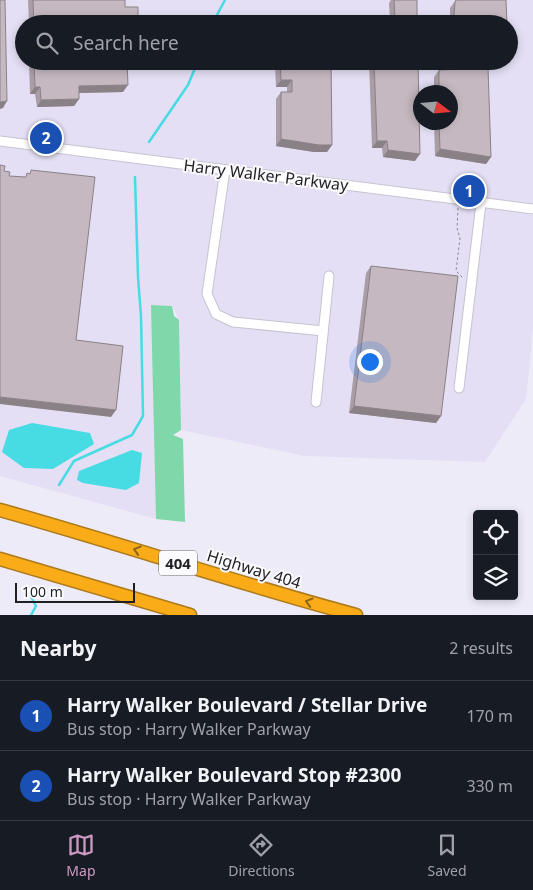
<!DOCTYPE html>
<html lang="en">
<head>
<meta charset="utf-8">
<style>
	:root { --surface:#171b24; --page:#242831; --text:#f1f3f6; --muted:#9ea1a6; --line:#363941; --accent:#cd99c3 }
	body { margin:0; font-family:"Noto Sans",sans-serif; background:var(--page); color:var(--text) }
	.controls { position:absolute; right:15px; bottom:15px; display:grid; overflow:hidden; border-radius:5px; box-shadow:0 2px 8px #0003 }
	.controls button { width:45px; height:45px; display:grid; place-items:center; padding:0; border:0; border-bottom:1px solid var(--line); background:var(--surface); color:var(--text); font:25px sans-serif }
	.compass { position:absolute; left:413px; top:85px; width:45px; height:45px; border-radius:50%; background:var(--surface); box-shadow:0 2px 8px #0003; rotate:106deg }
	.scale { position:absolute; left:15px; bottom:12px; width:120px; box-sizing:border-box; padding-left:5px; border:2px solid #201f24; border-top:0; font-size:14px; line-height:18px; white-space:nowrap; color:#201f24; -webkit-text-stroke:4px #fbfafd; paint-order:stroke }
	.you { position:absolute; left:369px; top:361px; width:18px; height:18px; margin:-12px; border:4px solid #fff; border-radius:50%; background:#1a73e8; box-shadow:0 0 0 8px #1a73e833 }
	.badge { display:grid; place-items:center; width:32px; height:32px; border-radius:50%; background:var(--accent); color:#fff; font-size:16px; font-weight:700 }
	.pin { position:absolute; translate:-50% -50%; border:2px solid #fff; box-shadow:0 1px 5px #0006 }
	.list { margin:0; padding:0; list-style:none }
	h2 { display:flex; justify-content:space-between; align-items:center; height:65px; margin:0; padding:0 20px; font-size:21px }
	h2 small { font-size:16px; font-weight:400; color:var(--muted) }
	.list li { display:grid; grid-template-columns:32px 1fr auto; gap:15px; align-items:center; box-sizing:border-box; height:70px; padding:0 20px; border-top:1px solid var(--line) }
	.list b { display:block; font-size:19px; white-space:nowrap }
	.list p { margin:0; font-size:16px; white-space:nowrap; color:var(--muted) }
	.list em { font-size:16px; font-style:normal; color:var(--muted) }
	.icon { flex:none; width:28px; height:28px; fill:none; stroke:currentColor; stroke-width:2; stroke-linecap:round; stroke-linejoin:round }
	.map { position:relative; flex:none; width:533px; height:615px; overflow:hidden }
	.search { position:absolute; background:var(--surface); box-shadow:0 2px 8px #0003; left:15px; right:15px; top:15px; height:55px; display:flex; align-items:center; gap:12px; box-sizing:border-box; padding:0 18px; border-radius:28px; color:var(--muted); font-size:19px }
	.sheet { height:205px; background:var(--surface) }
	nav { display:flex; justify-content:space-around; align-items:center; box-sizing:border-box; height:70px; border-top:1px solid var(--line); background:var(--surface); font-size:14px; color:var(--muted) }
	nav a { display:grid; justify-items:center; gap:2px }
	nav .on { color:var(--accent) }
	.map>svg:first-child { display:block }
	.built { fill:#e4dff4; fill-rule:evenodd }
	.green { fill:#7fd8a9 }
	.water { fill:#47dbe4 }
	.lines { fill:none; stroke-linecap:round; stroke-linejoin:round }
	.stream { stroke:#47dbe4; stroke-width:2.5 }
	.minor-casing { stroke:#c6c3d1; stroke-width:11 }
	.highway-casing { stroke:#ad7a1c; stroke-width:15 }
	.path { stroke:#87858f; stroke-width:1; stroke-dasharray:2.5 2.5; stroke-linecap:butt }
	.minor { stroke:#fff; stroke-width:9 }
	.highway { stroke:#f9ab18; stroke-width:12 }
	.wall { fill:#a99ea6 }
	.shaded-wall { fill:#8a8187 }
	.building { fill:#c5b8c1; stroke:#8a8187 }
	.oneway { stroke:#8c651e }
	.labels { text-anchor:middle; dominant-baseline:central; stroke-width:4; stroke-linejoin:round; paint-order:stroke }
	.shield { fill:#fbfafd; stroke:#626165; stroke-width:1 }
	.shield-label { font-size:15px; font-weight:bold; fill:#201f24 }
	.street-label { font-size:16px; fill:#201f24; stroke:#fbfafd }
</style>
</head>
<body>
<div class="map">
<svg width="533" height="615" viewBox="0 0 533 615">
	<rect width="100%" height="100%" fill="#eeebf9"/>
	<path class="built" d="M0 0H533V328L526 399 485 462 305 456 181 430 179 320 172 306 152 305 156 519 0 476ZM24 24H509V61H24ZM420 92H450V122H420Z"/>
	<polygon class="green" points="151,305 172,306 174,316 179,320 181,430 173,435 183,439 185,522 156,519"/>
	<g class="water">
		<polygon points="32,423 90,433 94,444 53,469 24,468 2,452 9,430"/>
		<polygon points="132,450 142,453 139,483 126,490 83,483 77,480 79,471"/>
	</g>
	<g class="lines">
		<g class="stream">
			<polyline points="213,24 218,13 225,0"/>
			<polyline points="149,142 188,85 198,61"/>
			<polyline points="59,485 74,461 132,435 143,416 141,316 138,277 135,177"/>
			<polyline points="31,597 36,606 31,615"/>
		</g>
		<defs>
			<g id="minor">
				<polyline points="0,141 533,209"/>
				<polyline points="225,170 207,294 216,314 233,322 323,331"/>
				<polyline points="459,388 481,203"/>
				<polyline points="316,402 329,276"/>
			</g>
			<g id="highway">
				<path d="M0 510C119 543 236 583 356 615"/>
				<polyline points="0,559 190,615"/>
			</g>
		</defs>
		<use href="#minor" class="minor-casing"/>
		<use href="#highway" class="highway-casing"/>
		<polyline class="path" points="458,208 457,228 460,238 456,271 463,278"/>
		<use href="#minor" class="minor"/>
		<use href="#highway" class="highway"/>
	</g>
	<g class="wall">
		<polygon points="28,0 125,0 125,7 138,24 29,24"/>
		<polygon points="391,0 417,0 417,24 371,24 373,21 390,20 389,3"/>
		<polygon points="456,0 507,24 431,24 436,17 450,16 450,8"/>
		<polygon points="29,61 127,61 123,92 79,93 79,99 74,106 37,107 35,94 30,94"/>
		<polygon points="277,61 331,61 332,145 327,152 314,152 276,146 276,99 281,92 287,92 287,87 276,87 275,64"/>
		<polygon points="369,61 418,61 415,161 383,157 382,148 372,148"/>
		<polygon points="439,70 491,157 486,164 435,156 434,122 450,122 450,92 434,92 434,77"/>
		<polygon points="371,266 441,416 436,423 349,413 366,273"/>
	</g>
	<g class="shaded-wall">
		<polygon points="281,80 292,80 287,87 276,87"/>
		<polygon points="128,85 123,92 74,93 79,86"/>
		<polygon points="35,87 40,87 35,94 30,94"/>
		<polygon points="79,99 74,106 37,107 41,100"/>
		<polygon points="7,101 3,108 0,109 0,102"/>
		<polygon points="281,139 332,145 327,152 314,152 276,146"/>
		<polygon points="377,141 387,141 382,148 372,148"/>
		<polygon points="440,149 491,157 486,164 435,156"/>
		<polygon points="388,150 420,154 415,161 383,157"/>
		<polygon points="0,397 116,410 111,417 0,404"/>
		<polygon points="354,406 441,416 436,423 349,413"/>
	</g>
	<g class="building">
		<polygon points="0,0 5,0 7,101 0,102"/>
		<polygon points="33,0 125,0 125,7 138,7 138,24 34,24"/>
		<polygon points="394,0 417,0 417,24 373,24 373,21 395,20"/>
		<polygon points="456,0 506,0 507,24 437,24 436,17 454,16 455,2"/>
		<polygon points="319,18 330,18 330,24 304,24"/>
		<polygon points="34,61 127,61 128,85 79,86 79,99 41,100 40,87 35,87"/>
		<polygon points="280,61 331,61 332,145 319,145 281,139 281,92 292,92 292,80 281,80"/>
		<polygon points="374,61 418,61 420,154 388,150 387,141 377,141"/>
		<polygon points="488,68 491,157 440,149 439,122 450,122 450,92 439,92 439,70"/>
		<polygon points="0,165 5,166 4,171 10,172 9,176 26,177 27,173 30,174 31,170 95,177 76,340 123,346 116,410 0,397"/>
		<polygon points="371,266 458,276 441,416 354,406"/>
	</g>
	<defs><path id="oneway-chevron" d="M-2-3.5L2.5 0L-2 3.5" fill="none" stroke-width="1.6" stroke-linecap="round" stroke-linejoin="round" transform="scale(1.25)"/></defs>
	<g class="oneway">
		<use href="#oneway-chevron" transform="translate(137 550) rotate(-163)"/>
		<use href="#oneway-chevron" transform="translate(309 602) rotate(-164)"/>
	</g>
	<g class="labels">
		<rect class="shield" x="159" y="550.5" width="38" height="25" rx="4"/>
		<g class="shield-label">
			<text x="178" y="563">404</text>
		</g>
		<g class="street-label">
			<text transform="translate(266 175) rotate(7)">Harry Walker Parkway</text>
			<text transform="translate(254 569) rotate(17)">Highway 404</text>
		</g>
	</g>
</svg>
<div class="controls">
<button><svg class="icon" aria-label="locate" viewBox="0 0 24 24"><circle cx="12" cy="12" r="6"/><path d="M12 2v4M12 18v4M2 12h4M18 12h4"/></svg></button>
<button><svg class="icon" aria-label="layers" viewBox="0 0 24 24"><path d="M12 4l9 5-9 5-9-5zM3 14l9 5 9-5"/></svg></button>
</div>
<svg class="compass" viewBox="-18 -18 36 36"><path d="M0-13l5 13h-10z" fill="#e53935"/><path d="M0 13l5-13h-10z" fill="#9ea1a6"/></svg>
<div class="scale">100 m</div>
<div class="you"></div>
<div class="pin badge" style="left:469px;top:191px;background:#1a4fb4">1</div>
<div class="pin badge" style="left:46px;top:138px;background:#1a4fb4">2</div>
<div class="search"><svg class="icon" aria-label="search" viewBox="0 0 24 24"><circle cx="10" cy="10" r="6"/><path d="M15 15l6 6"/></svg>Search here</div>
</div>
<section class="sheet">
<h2>Nearby<small>2 results</small></h2>
<ul class="list">
<li><span class="badge" style="background:#1a4fb4">1</span><div><b>Harry Walker Boulevard / Stellar Drive</b><p>Bus stop · Harry Walker Parkway</p></div><em>170 m</em></li>
<li><span class="badge" style="background:#1a4fb4">2</span><div><b>Harry Walker Boulevard Stop #2300</b><p>Bus stop · Harry Walker Parkway</p></div><em>330 m</em></li>
</ul>
</section>
<nav>
<a class="on"><svg class="icon" aria-label="map" viewBox="0 0 24 24"><path d="M3 6l6-2 6 2 6-2v14l-6 2-6-2-6 2zM9 4v14M15 6v14"/></svg>Map</a>
<a><svg class="icon" aria-label="directions" viewBox="0 0 24 24"><path d="M12 3l9 9-9 9-9-9zM9 14v-3h6M13 9l2 2-2 2"/></svg>Directions</a>
<a><svg class="icon" aria-label="saved" viewBox="0 0 24 24"><path d="M7 4h10v16l-5-4-5 4z"/></svg>Saved</a>
</nav>
</body>
</html>
